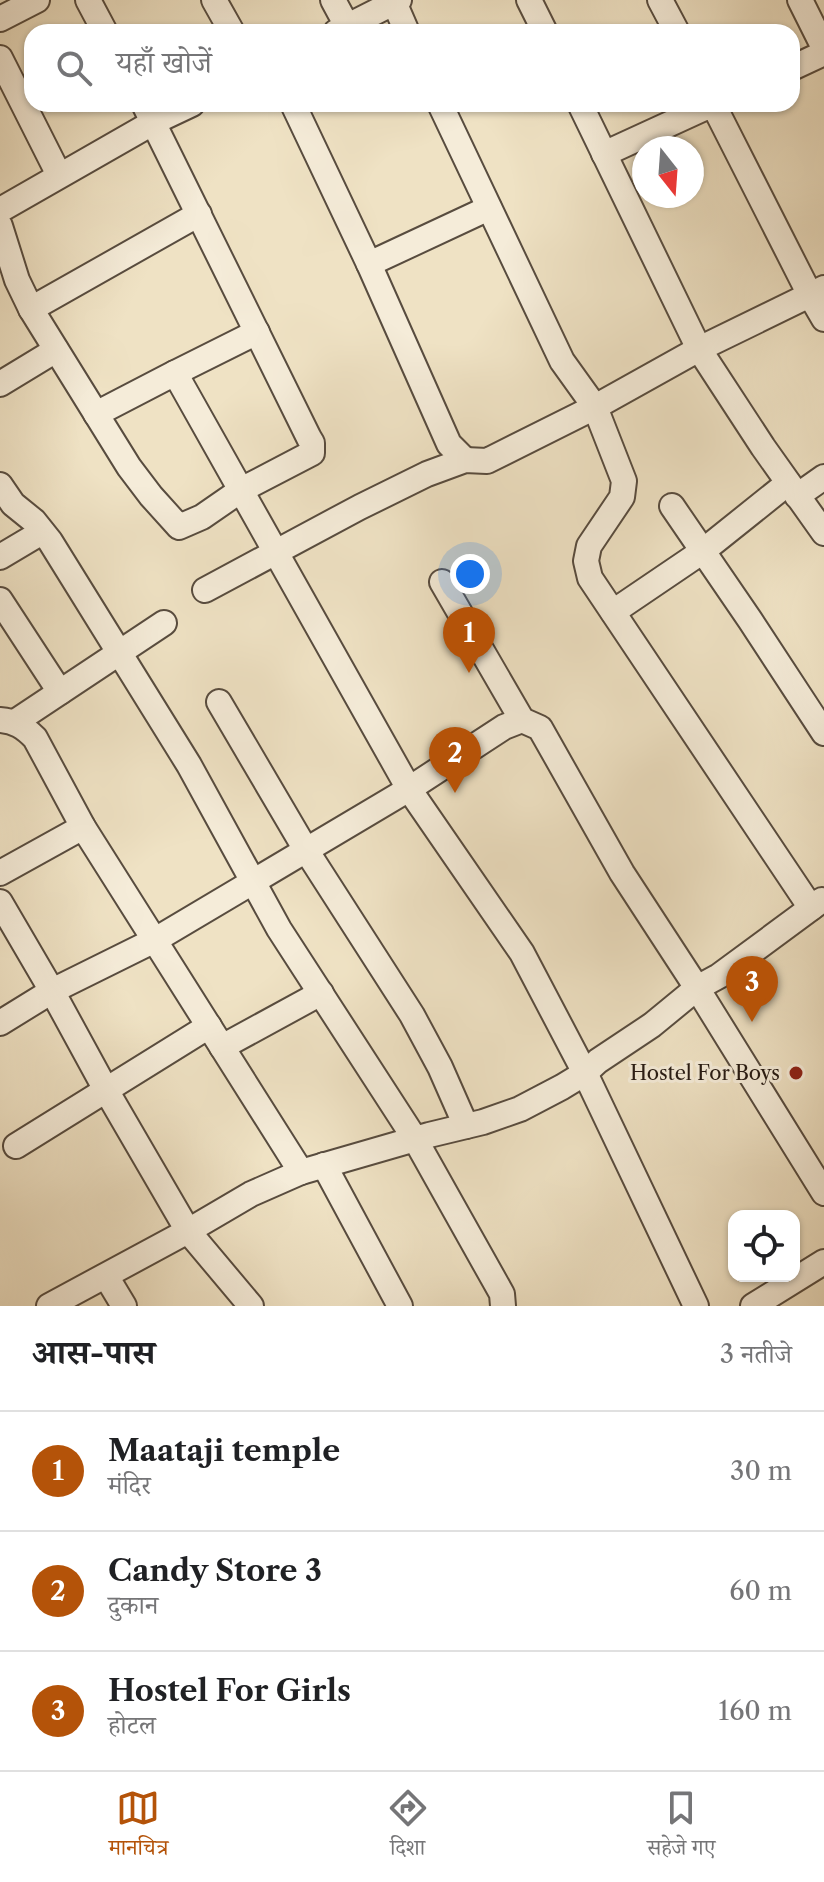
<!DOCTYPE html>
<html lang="hi">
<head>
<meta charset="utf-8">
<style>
	:root { --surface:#fff; --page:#f2f2f2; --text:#202124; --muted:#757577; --line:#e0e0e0; --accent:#b45309 }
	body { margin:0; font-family:"Libre Caslon Text","Noto Serif Devanagari",serif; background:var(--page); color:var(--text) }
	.controls { position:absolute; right:24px; bottom:24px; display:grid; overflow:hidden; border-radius:16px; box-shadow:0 2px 6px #0004 }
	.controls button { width:72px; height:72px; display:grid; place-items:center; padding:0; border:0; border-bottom:2px solid var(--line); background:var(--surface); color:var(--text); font:40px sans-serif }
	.compass { position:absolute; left:632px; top:136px; width:72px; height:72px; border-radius:50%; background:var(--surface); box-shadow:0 2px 6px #0004; rotate:163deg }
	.you { position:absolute; left:470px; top:574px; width:28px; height:28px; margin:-20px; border:6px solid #fff; border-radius:50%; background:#1a73e8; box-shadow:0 0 0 12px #1a73e833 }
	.badge { display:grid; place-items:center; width:52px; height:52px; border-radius:50%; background:var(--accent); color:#fff; font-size:26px; font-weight:700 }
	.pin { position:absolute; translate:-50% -66px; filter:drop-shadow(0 2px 4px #0008) }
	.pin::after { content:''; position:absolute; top:42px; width:28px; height:24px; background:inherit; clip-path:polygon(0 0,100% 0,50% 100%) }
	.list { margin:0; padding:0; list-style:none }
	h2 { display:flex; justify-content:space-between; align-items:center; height:104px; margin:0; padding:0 32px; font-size:34px }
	h2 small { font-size:26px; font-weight:400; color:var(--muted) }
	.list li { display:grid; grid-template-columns:52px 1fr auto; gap:24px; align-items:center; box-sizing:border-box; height:120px; padding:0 32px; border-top:2px solid var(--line) }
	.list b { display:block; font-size:30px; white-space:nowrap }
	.list p { margin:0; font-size:26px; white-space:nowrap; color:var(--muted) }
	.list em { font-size:26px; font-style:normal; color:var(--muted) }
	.icon { flex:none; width:44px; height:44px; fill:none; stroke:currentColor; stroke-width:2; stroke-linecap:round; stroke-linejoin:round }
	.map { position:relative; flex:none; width:824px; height:1306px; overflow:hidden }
	.search { position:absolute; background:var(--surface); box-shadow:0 2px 6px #0004; left:24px; right:24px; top:24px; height:88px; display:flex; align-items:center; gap:20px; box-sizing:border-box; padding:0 28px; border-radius:24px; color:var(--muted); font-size:30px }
	.sheet { height:464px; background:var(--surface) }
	nav { display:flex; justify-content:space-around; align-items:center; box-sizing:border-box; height:112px; border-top:2px solid var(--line); background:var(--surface); font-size:22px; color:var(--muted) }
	nav a { display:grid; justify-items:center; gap:4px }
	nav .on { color:var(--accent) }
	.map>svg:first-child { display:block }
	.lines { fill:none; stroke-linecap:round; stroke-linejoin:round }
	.street-casing { stroke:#584c3f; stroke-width:28 }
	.street { stroke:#f5ecd9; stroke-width:24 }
	.poi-dot { fill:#8f2418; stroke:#f5ecd9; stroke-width:3 }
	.labels { text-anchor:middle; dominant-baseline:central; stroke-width:6; stroke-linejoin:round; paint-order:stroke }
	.poi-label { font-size:20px; fill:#261a13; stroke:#f5ecd9; text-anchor:end }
</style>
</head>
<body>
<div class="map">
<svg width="824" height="1306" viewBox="0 0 824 1306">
	<rect width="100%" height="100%" fill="#efe2c4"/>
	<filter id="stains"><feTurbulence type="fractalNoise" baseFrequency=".0025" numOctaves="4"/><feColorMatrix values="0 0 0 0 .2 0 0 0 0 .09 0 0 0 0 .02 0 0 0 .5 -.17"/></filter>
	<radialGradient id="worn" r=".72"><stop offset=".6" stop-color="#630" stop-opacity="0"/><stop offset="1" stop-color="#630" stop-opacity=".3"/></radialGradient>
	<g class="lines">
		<defs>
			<g id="street">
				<polyline points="88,0 105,32"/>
				<polyline points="214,0 232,32"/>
				<polyline points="333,0 347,26"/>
				<polyline points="529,0 545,32"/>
				<polyline points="660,0 677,32"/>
				<polyline points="800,0 824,48"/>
				<polyline points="394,2 407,32"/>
				<polyline points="0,19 37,0"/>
				<polyline points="336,32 399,0"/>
				<polyline points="0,58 59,175"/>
				<polyline points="792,68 824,53"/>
				<polyline points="293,104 369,264 449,444 465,460"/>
				<polyline points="440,104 562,361 595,407 624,481 622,497 589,546 586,561 590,578 811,908"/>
				<polyline points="580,104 699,349 763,447 824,533"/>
				<polyline points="604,154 713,104 810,295 824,319"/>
				<polyline points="0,210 154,122 192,104"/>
				<polyline points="0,226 17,280 31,309 129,467 151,496 179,527 202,517 241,490 312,453 312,443 309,438 144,104"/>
				<polyline points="369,264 489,208"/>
				<polyline points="31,309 199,214"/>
				<polyline points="175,373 257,332"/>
				<polyline points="0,384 56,350"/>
				<polyline points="96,414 175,373 409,789 522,953 585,1073 696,1306"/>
				<polyline points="0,485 13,504 34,521 50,541 189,765 279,929 415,1139 502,1294 503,1306"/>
				<polyline points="797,496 824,477"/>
				<polyline points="672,506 750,620 824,733"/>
				<polyline points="0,557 42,532"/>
				<polyline points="442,582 522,720 540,728 622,873 697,988 824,1193"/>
				<polyline points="205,590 360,507 427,474 465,460 487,461 595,407 699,349 824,288"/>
				<polyline points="0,600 60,692"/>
				<polyline points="613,612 703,551 788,483"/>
				<polyline points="219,702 306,850 412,1015 440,1067 466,1126"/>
				<path d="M0 720C15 721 24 727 35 738L83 827 301 1172"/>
				<polyline points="15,722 164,623"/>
				<polyline points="0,873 83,827"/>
				<polyline points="0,902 52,991 106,1090 188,1231 251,1306"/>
				<polyline points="0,1023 52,991 155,940 409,789 504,727 522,720"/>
				<polyline points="222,1047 321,993"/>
				<polyline points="16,1146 209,1026"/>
				<polyline points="324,1165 400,1306"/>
				<polyline points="106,1276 124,1306"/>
				<polyline points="49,1306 188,1231 251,1194 301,1172 429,1135 483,1122 520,1109 562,1087 585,1073 598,1061 652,1025 697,988 719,976 822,900"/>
				<polyline points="753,1306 824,1262"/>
			</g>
		</defs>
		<use href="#street" class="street-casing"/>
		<use href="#street" class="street"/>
	</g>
	<circle class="poi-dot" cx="796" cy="1073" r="8"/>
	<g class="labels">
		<g class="poi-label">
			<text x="780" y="1073">Hostel For Boys</text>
		</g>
	</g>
	<rect width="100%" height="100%" filter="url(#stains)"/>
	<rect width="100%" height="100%" fill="url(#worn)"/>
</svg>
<div class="controls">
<button><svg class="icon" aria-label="locate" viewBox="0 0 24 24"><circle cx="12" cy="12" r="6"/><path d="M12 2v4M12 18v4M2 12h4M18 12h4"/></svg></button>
</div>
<svg class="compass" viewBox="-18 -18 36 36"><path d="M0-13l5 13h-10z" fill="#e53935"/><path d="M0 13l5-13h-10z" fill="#757577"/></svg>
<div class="you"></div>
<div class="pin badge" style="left:469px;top:673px">1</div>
<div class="pin badge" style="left:455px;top:793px">2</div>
<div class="pin badge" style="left:752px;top:1022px">3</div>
<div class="search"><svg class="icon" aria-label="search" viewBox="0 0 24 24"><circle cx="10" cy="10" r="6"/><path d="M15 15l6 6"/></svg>यहाँ खोजें</div>
</div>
<section class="sheet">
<h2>आस-पास<small>3 नतीजे</small></h2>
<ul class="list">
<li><span class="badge">1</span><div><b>Maataji temple</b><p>मंदिर</p></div><em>30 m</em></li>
<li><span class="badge">2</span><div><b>Candy Store 3</b><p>दुकान</p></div><em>60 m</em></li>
<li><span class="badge">3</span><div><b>Hostel For Girls</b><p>होटल</p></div><em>160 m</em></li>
</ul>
</section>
<nav>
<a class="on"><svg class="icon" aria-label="map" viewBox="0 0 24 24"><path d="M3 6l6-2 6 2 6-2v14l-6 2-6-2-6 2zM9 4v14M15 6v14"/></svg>मानचित्र</a>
<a><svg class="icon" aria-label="directions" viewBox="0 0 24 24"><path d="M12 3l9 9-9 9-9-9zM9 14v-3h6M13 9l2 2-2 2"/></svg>दिशा</a>
<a><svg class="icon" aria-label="saved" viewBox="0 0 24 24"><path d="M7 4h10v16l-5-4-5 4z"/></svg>सहेजे गए</a>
</nav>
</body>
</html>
